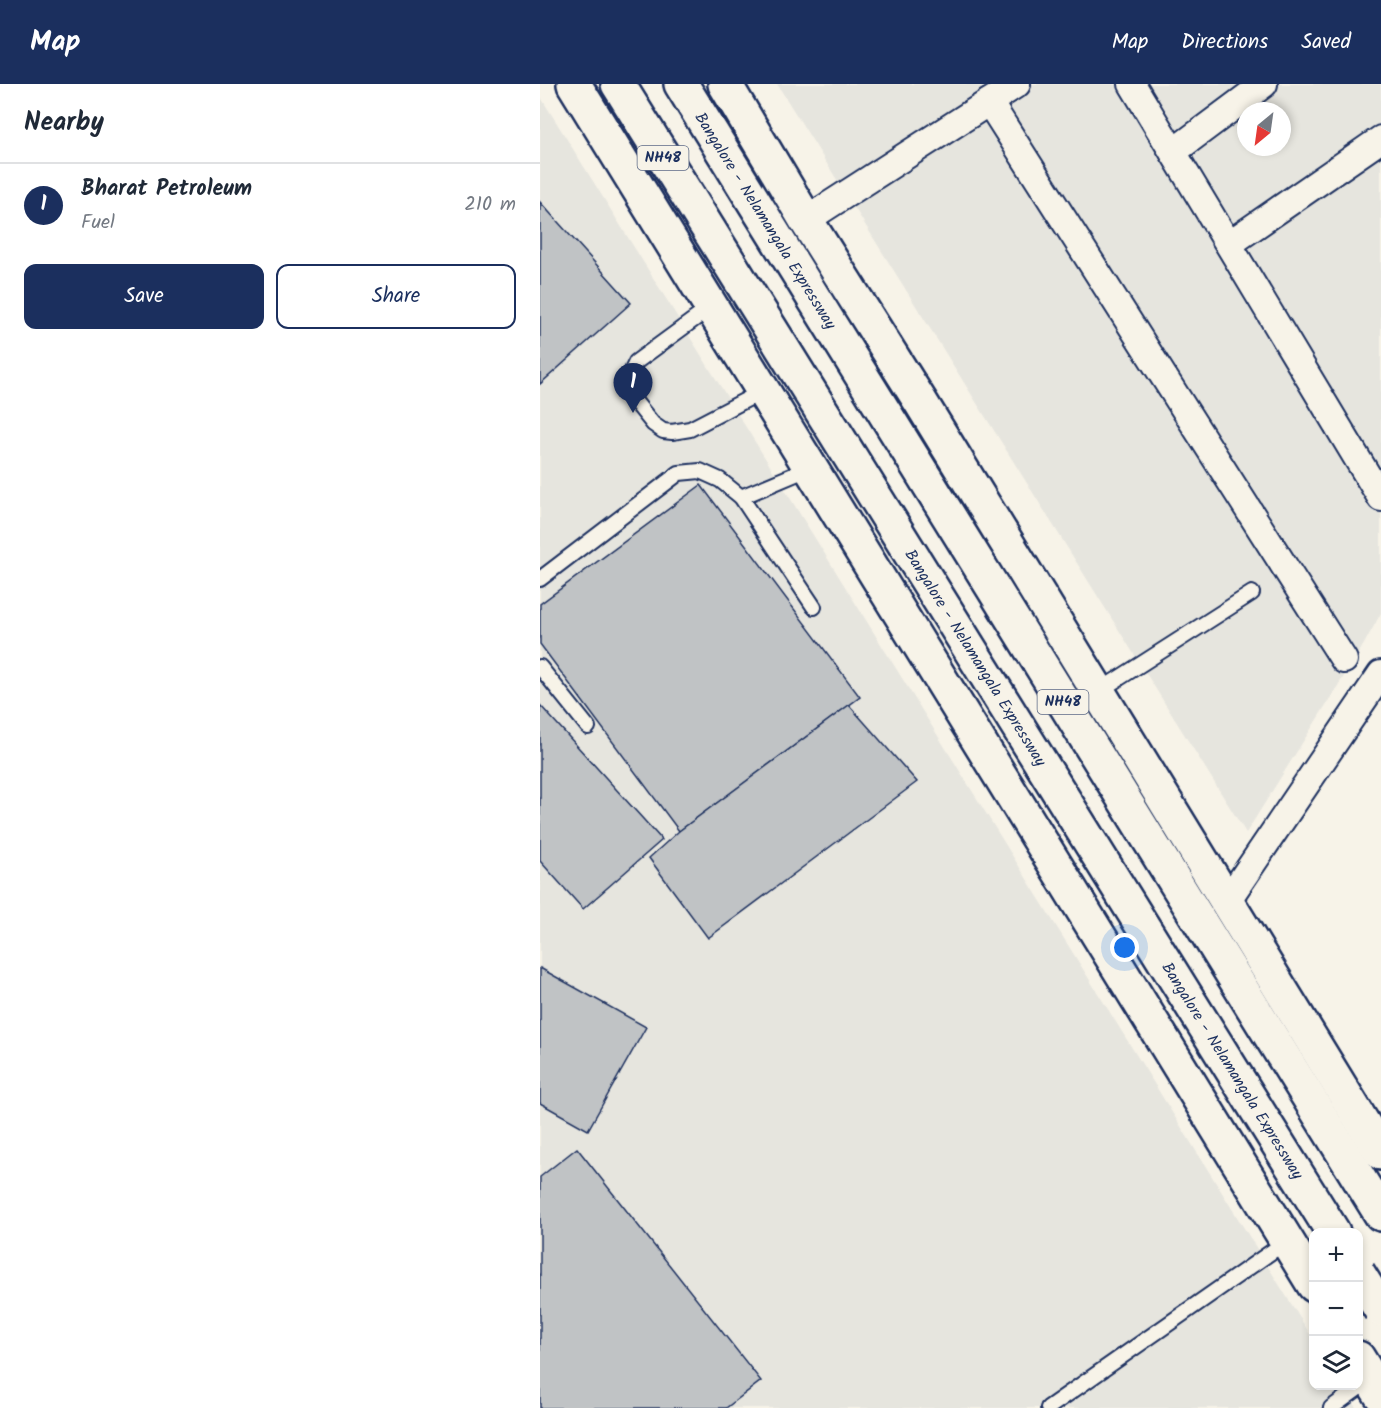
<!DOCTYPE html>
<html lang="en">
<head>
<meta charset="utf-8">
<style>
	:root { --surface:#fff; --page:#f6f6f7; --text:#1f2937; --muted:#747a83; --line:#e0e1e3; --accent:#1b2f5e }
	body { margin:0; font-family:Kalam,sans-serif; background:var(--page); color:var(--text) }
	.controls { position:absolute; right:18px; bottom:18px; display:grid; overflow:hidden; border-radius:12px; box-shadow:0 3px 9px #0003 }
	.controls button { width:54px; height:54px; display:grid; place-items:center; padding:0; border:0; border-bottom:2px solid var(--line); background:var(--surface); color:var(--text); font:30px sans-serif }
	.compass { position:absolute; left:697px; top:18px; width:54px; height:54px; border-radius:50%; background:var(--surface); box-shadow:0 3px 9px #0003; rotate:209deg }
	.you { position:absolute; left:585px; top:864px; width:21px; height:21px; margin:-15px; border:4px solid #fff; border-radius:50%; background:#1a73e8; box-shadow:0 0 0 9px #1a73e833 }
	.badge { display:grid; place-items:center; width:39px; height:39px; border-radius:50%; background:var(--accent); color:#fff; font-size:20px; font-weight:700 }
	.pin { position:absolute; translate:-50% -50px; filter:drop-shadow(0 2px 3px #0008) }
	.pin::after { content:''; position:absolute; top:32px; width:21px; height:18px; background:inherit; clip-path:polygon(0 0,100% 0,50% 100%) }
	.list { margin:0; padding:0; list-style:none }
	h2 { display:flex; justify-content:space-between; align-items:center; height:78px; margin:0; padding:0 24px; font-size:26px }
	h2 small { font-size:20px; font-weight:400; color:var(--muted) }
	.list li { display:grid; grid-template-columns:39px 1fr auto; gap:18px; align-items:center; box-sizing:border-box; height:84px; padding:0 24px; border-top:2px solid var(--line) }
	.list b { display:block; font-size:22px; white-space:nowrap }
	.list p { margin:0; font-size:20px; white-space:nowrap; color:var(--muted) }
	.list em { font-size:20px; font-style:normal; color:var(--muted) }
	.actions { display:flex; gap:12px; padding:18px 24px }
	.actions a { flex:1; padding:14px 0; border:2px solid var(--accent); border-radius:12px; text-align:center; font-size:21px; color:var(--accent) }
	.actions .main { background:var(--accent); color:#fff }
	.icon { flex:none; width:33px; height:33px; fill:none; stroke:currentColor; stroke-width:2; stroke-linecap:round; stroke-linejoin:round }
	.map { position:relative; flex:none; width:841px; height:1324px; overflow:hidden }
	header { display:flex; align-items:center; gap:36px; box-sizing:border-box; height:84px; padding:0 30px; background:var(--accent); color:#fff }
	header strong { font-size:28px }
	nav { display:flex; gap:33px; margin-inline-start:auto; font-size:21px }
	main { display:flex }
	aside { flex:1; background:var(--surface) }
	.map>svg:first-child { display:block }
	.built { fill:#e6e5de; fill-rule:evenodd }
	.building { fill:#c0c3c5; stroke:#1b2f5e; stroke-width:1.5 }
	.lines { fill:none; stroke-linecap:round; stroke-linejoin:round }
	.service-casing { stroke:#1b2f5e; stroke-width:18 }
	.minor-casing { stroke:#1b2f5e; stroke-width:30 }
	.tertiary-casing { stroke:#1b2f5e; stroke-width:38 }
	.motorway-casing { stroke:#1b2f5e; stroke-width:38 }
	.service { stroke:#f7f3e8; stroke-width:14 }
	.minor { stroke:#f7f3e8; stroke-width:26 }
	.tertiary { stroke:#f7f3e8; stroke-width:33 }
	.motorway { stroke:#f7f3e8; stroke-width:33 }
	.motorway-bridge-casing { stroke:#1b2f5e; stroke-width:38; stroke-linecap:butt }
	.motorway-bridge { stroke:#f7f3e8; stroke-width:33 }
	.labels { text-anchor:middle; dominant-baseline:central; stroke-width:5; stroke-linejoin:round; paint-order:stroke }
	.shield { fill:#f7f3e8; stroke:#5d6a87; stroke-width:1.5 }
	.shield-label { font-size:15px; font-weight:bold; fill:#1b2f5e }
	.street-label { font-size:16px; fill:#1b2f5e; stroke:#f7f3e8 }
</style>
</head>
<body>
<header>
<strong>Map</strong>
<nav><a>Map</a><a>Directions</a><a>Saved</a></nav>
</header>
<main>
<aside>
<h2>Nearby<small></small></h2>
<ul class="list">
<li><span class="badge">1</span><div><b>Bharat Petroleum</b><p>Fuel</p></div><em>210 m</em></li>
</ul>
<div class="actions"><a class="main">Save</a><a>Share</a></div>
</aside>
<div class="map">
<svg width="841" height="1324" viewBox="0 0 841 1324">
	<rect width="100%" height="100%" fill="#f7f3e8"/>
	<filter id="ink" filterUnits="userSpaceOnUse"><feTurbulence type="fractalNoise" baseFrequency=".0167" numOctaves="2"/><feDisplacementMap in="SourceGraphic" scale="12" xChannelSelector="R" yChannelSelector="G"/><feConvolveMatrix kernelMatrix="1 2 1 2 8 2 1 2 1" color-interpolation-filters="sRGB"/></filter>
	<g filter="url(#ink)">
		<g class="built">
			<path d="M237 0H841V529L824 560 706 749ZM706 27H742V63H706Z"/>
			<polygon points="0,12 773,1255 774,1302 802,1302 816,1324 0,1324"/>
		</g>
		<g class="building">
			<polygon points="0,118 91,219 0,300"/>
			<polygon points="161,401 320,613 139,747 0,560 0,520"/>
			<polygon points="0,621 122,756 43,825 0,777"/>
			<polygon points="309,621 377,698 168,854 109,774 139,747"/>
			<polygon points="0,884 106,943 48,1046 0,1019"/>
			<polygon points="37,1064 221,1297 186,1324 0,1324 0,1093"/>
		</g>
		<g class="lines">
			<defs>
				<g id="service">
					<polyline points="171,223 96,278 88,295 89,310 113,340 123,347 132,348 150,345 223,307"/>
					<polyline points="201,413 270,384"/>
					<polyline points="0,495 139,389 160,387 180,396 201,413 274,523"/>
					<polyline points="0,583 48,643"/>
					<polyline points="559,607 712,509"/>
					<polyline points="508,1324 747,1157"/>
					<polyline points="791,1324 831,1295"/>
				</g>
				<g id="minor">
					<polyline points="592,0 841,414"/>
					<polyline points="449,18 804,576"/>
					<polyline points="633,68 724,0"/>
					<polyline points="266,136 477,0"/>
					<polyline points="689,160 841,55"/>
					<polyline points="687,817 841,590"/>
				</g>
				<g id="tertiary">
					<polyline points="34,0 774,1201"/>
					<polyline points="185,0 266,136 380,317 841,1069"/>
					<polyline points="818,1274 841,1311"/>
				</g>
				<g id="motorway">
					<polyline points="78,0 793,1148"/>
					<polyline points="141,0 841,1130"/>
				</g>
			</defs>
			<use href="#service" class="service-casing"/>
			<use href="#minor" class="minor-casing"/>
			<use href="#tertiary" class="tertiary-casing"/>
			<use href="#motorway" class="motorway-casing"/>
			<use href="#service" class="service"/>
			<use href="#minor" class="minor"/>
			<use href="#tertiary" class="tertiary"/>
			<use href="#motorway" class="motorway"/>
			<defs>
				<polyline id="motorway-bridge" points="818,1189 841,1226"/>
			</defs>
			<use href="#motorway-bridge" class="motorway-bridge-casing"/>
			<use href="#motorway-bridge" class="motorway-bridge"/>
		</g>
	</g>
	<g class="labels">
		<g class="shield">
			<rect x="97.5" y="62" width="51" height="24" rx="4.5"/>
			<rect x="497.5" y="606" width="51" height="24" rx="4.5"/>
		</g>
		<g class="shield-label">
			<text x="123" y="74">NH48</text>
			<text x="523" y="618">NH48</text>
		</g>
		<g class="street-label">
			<text transform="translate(225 137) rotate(58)">Bangalore - Nelamangala Expressway</text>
			<text transform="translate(435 574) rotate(58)">Bangalore - Nelamangala Expressway</text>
			<text transform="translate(692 987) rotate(58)">Bangalore - Nelamangala Expressway</text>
		</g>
	</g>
</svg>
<div class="controls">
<button>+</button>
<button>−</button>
<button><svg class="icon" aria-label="layers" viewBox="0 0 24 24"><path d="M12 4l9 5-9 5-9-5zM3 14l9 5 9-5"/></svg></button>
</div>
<svg class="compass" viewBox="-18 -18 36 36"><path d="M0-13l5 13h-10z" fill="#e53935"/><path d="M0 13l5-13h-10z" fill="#747a83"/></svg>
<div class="you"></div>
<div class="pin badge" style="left:93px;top:329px">1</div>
</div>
</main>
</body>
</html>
